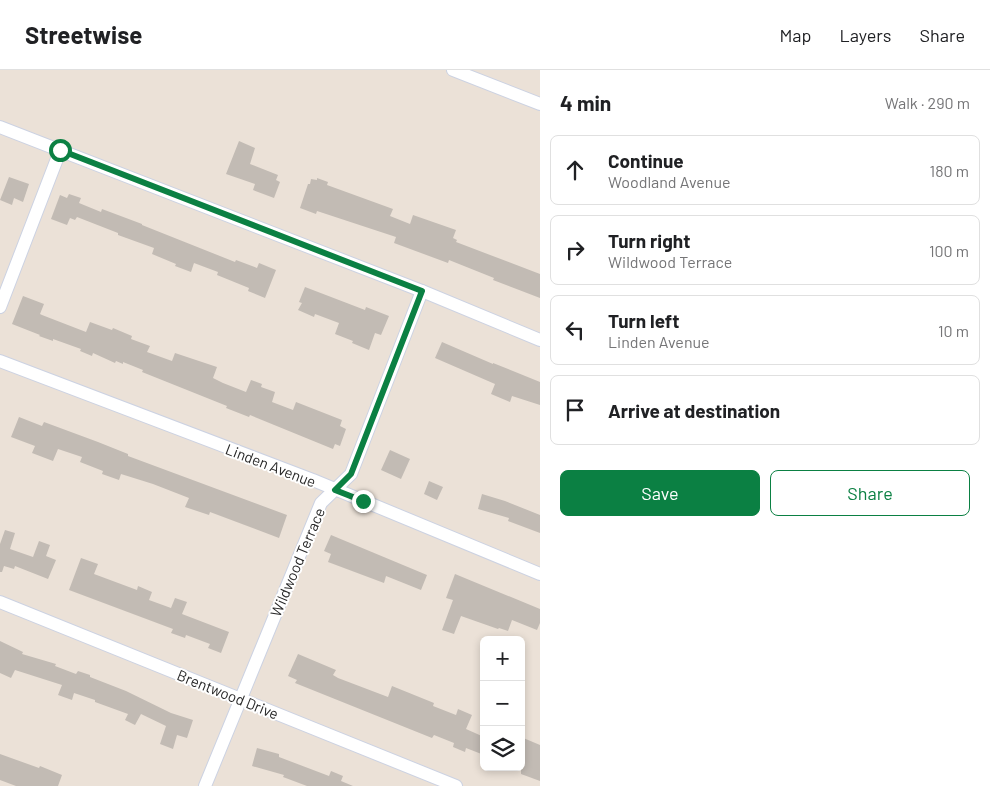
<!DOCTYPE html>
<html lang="en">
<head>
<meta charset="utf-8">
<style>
	:root { --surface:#fff; --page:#f2f2f2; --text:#202124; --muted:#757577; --line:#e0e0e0; --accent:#0b8043 }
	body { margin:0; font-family:Barlow,sans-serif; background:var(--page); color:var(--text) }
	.controls { position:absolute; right:15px; bottom:15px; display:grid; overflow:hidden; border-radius:8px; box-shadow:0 2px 8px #0003 }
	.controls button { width:45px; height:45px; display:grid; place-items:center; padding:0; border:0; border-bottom:1px solid var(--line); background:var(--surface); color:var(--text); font:25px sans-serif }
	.stop { position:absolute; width:15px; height:15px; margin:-11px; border:4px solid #0b8043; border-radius:50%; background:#fff }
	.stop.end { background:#0b8043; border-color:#fff; box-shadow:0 1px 5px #0008 }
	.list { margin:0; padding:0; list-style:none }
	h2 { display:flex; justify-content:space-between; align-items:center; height:65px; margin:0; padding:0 20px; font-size:21px }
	h2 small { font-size:16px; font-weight:400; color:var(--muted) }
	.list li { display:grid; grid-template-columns:32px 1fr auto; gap:15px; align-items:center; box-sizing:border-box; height:70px; margin:0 10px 10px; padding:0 10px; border:1px solid var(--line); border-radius:8px }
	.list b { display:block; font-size:19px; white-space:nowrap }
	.list p { margin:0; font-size:16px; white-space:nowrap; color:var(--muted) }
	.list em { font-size:16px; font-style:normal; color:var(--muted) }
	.actions { display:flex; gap:10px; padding:15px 20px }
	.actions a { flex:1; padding:11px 0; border:1px solid var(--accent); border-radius:8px; text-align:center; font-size:18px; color:var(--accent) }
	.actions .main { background:var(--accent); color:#fff }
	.icon { flex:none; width:28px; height:28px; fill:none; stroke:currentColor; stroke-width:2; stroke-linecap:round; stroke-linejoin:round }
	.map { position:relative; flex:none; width:540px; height:716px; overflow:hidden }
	header { display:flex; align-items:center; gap:30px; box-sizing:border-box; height:70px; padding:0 25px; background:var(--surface); border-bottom:1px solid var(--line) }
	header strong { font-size:24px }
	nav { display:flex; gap:28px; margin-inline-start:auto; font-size:18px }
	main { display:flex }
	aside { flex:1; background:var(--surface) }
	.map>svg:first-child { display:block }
	.building { fill:#c2bbb4 }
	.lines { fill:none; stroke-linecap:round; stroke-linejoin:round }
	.street-casing { stroke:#ccd2e2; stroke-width:14 }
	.street { stroke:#fff; stroke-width:12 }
	.route { stroke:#0b8043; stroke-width:6 }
	.labels { text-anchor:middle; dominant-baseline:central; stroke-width:4; stroke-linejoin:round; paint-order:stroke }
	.street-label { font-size:15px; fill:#272727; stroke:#fff }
</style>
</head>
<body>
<header>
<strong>Streetwise</strong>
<nav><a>Map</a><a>Layers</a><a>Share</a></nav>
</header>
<main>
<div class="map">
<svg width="540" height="716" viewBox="0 0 540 716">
	<rect width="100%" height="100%" fill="#ebe1d7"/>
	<g class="building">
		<polygon points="239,71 255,78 250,94 278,105 276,110 280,112 274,128 253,120 255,114 226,104"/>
		<polygon points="9,107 29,114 23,132 14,128 12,135 0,130"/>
		<polygon points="317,108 328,112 327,115 393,139 390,146 410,154 413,145 456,160 453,168 457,170 456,172 540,204 540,228 493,210 494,208 449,190 448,193 394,173 396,167 317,141 316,144 300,138 308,114 310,114 311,109 317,110"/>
		<polygon points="69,124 81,128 79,133 101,142 102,139 142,154 142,155 235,192 236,190 257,198 259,193 276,200 265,228 248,221 249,218 217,205 218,202 194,193 191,202 175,196 176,194 152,184 154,178 118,165 118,163 77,147 75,150 70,148 67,155 51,149 60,125 67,128"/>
		<polygon points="305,217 365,240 366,237 389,246 381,265 375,263 369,280 352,273 353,271 335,264 339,253 315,244 314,247 298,240 302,233 299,232"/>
		<polygon points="23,226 44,234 40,244 42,245 86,262 90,252 112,260 113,258 132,266 131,269 150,276 147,282 172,291 175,283 217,297 213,308 223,313 246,322 251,310 262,314 261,317 275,322 272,332 293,340 296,332 342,350 340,356 346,359 340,376 335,374 333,379 250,345 249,347 226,338 227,336 142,302 143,300 123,292 123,294 116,291 115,293 93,283 92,286 80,281 81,279 53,269 53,271 39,266 40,265 12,254"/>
		<polygon points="442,272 493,294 493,293 540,312 540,335 512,326 510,332 491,324 495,314 435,288"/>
		<polygon points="19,347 42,356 44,352 98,372 128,384 128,386 287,445 279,468 210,442 209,445 185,437 189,428 153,414 121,404 119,410 102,404 103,401 80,392 82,387 58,379 53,391 32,383 35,376 11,367"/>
		<polygon points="390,380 410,389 401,409 381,400"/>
		<polygon points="429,411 443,417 437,430 424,424"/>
		<polygon points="482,424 505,431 540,445 540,463 508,451 509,448 478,439"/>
		<polygon points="5,460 15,463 10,479 33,487 39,471 50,475 46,486 56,490 48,509 15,496 14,499 4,496 2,502 0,502 0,474"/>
		<polygon points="331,465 427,505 421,520 386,506 384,513 328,492 331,484 324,481"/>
		<polygon points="81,488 98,494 94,504 137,520 138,516 152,522 149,530 171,538 175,528 187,532 182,544 229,562 221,583 208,578 210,574 186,565 185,568 171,563 173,559 69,520"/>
		<polygon points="455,504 540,539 540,553 537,560 512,550 508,561 499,558 498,559 461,546 454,564 442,560 453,530 446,528"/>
		<polygon points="0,571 23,582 22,584 56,594 55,596 76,604 78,601 90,605 90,607 126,621 171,643 193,650 187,668 177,665 173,679 160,674 166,656 141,644 135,655 125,650 128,644 95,632 95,630 74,623 72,630 58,625 62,615 15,600 11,608 0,603"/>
		<polygon points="298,584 336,600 333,605 338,608 388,627 392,616 434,633 433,636 456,645 458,639 472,645 466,659 484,667 484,685 466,678 465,682 453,677 454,673 434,665 432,668 295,613 297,610 288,606"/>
		<polygon points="521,667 540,675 540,711 521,704"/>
		<polygon points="257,678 279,684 279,687 329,706 331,701 343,706 341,711 353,716 307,716 283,707 284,705 252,696"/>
		<polygon points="0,684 39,698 40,696 62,705 58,716 16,716 0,710"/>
	</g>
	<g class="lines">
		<defs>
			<g id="street">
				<polyline points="453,0 540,34"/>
				<polyline points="0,57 422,221 540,270"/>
				<polyline points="0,237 60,81"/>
				<polyline points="0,291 313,410 540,504"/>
				<polyline points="0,532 456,716"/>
				<polyline points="205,716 321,433 351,404 422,221"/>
			</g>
		</defs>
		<use href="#street" class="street-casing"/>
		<use href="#street" class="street"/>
	</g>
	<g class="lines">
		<polyline class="route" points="60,80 422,221 351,404 335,420 363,431"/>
	</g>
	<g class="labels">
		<g class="street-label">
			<text transform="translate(271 395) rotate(21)">Linden Avenue</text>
			<text transform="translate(297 492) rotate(-67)">Wildwood Terrace</text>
			<text transform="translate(228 624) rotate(22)">Brentwood Drive</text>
		</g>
	</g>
</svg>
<div class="controls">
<button>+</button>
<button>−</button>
<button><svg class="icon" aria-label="layers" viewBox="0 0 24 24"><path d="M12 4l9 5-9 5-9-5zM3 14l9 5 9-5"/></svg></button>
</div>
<div class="stop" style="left:60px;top:80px"></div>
<div class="stop end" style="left:363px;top:431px"></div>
</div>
<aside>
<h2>4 min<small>Walk · 290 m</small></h2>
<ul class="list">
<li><svg class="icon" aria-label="ahead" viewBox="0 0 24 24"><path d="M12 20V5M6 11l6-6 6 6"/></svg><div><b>Continue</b><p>Woodland Avenue</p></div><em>180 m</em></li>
<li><svg class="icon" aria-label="right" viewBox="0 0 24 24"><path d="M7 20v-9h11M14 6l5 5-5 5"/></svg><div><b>Turn right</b><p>Wildwood Terrace</p></div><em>100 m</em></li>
<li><svg class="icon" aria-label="left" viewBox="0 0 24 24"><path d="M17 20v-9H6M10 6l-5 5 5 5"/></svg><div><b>Turn left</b><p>Linden Avenue</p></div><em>10 m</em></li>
<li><svg class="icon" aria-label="arrive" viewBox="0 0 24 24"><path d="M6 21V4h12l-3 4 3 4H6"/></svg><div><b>Arrive at destination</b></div></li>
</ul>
<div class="actions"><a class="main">Save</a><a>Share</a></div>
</aside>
</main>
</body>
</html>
